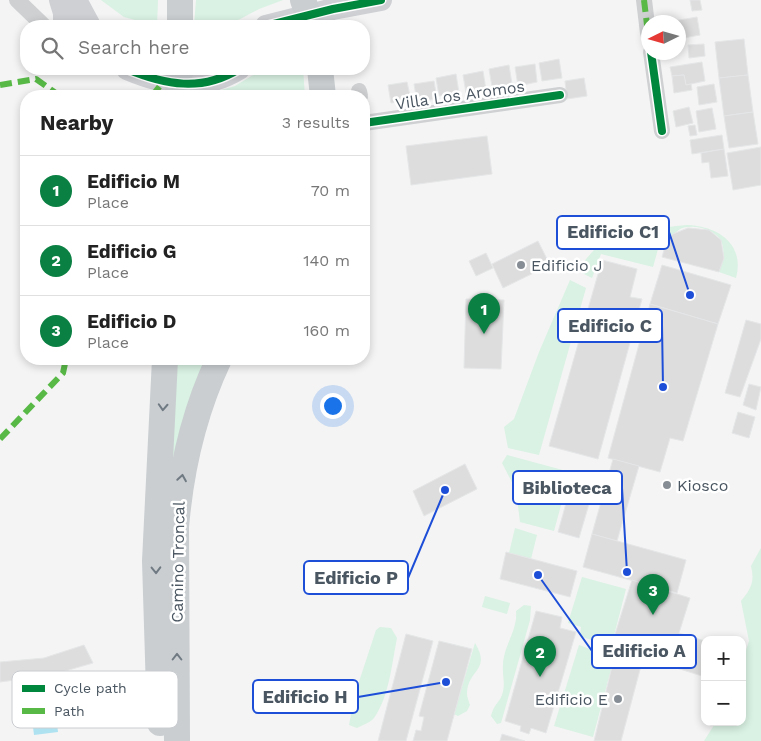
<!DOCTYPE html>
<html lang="en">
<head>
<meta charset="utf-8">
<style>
	:root { --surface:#fff; --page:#f6f6f6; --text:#222; --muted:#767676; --line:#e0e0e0; --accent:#0b8043 }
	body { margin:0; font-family:"Work Sans",sans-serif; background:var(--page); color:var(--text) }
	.controls { position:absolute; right:15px; bottom:15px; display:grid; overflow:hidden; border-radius:10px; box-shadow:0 2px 8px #0003 }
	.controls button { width:45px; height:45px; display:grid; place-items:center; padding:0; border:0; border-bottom:1px solid var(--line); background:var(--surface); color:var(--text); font:25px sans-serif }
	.compass { position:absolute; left:641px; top:15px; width:45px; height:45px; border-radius:50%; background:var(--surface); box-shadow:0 2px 8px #0003; rotate:265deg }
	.you { position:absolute; left:332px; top:405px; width:18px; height:18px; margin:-12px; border:4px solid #fff; border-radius:50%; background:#1a73e8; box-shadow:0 0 0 8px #1a73e833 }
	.badge { display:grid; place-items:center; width:32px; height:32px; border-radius:50%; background:var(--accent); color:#fff; font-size:16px; font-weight:700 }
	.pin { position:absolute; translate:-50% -41px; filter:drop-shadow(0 1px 2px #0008) }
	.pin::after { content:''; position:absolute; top:26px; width:18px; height:15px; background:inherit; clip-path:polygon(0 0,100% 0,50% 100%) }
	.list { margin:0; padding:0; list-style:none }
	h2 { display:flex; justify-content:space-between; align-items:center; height:65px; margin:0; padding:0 20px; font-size:21px }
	h2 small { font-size:16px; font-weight:400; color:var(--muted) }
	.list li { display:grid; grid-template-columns:32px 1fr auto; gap:15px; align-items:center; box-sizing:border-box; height:70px; padding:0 20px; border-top:1px solid var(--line) }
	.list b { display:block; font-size:19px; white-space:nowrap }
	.list p { margin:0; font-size:16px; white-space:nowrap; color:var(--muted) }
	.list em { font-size:16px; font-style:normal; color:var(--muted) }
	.icon { flex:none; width:28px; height:28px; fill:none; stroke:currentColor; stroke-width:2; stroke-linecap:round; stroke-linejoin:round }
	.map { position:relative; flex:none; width:761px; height:741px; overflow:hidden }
	.search { position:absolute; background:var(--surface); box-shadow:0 2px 8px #0003; left:20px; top:20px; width:350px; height:55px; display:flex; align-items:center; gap:12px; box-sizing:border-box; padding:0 18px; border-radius:20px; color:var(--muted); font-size:19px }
	.panel { position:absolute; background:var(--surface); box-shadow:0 2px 8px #0003; left:20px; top:90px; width:350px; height:275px; border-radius:20px }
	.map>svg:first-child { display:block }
	.green { fill:#d9f2e3 }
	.water { fill:#aee2f0 }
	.building { fill:#ddddde; stroke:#e5e6e7 }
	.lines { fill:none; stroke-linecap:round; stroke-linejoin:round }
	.street { stroke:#ced0d2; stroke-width:16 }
	.secondary { stroke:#ced0d4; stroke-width:22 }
	.primary { stroke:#caced1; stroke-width:26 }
	.quiet { stroke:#58b947; stroke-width:6; stroke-dasharray:12 6; stroke-linecap:butt }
	.cycleway-casing { stroke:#fff; stroke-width:11 }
	.cycleway { stroke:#00873e; stroke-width:8 }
	.oneway { stroke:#707a83 }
	.poi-dot { fill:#868d94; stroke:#fff; stroke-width:2 }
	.labels { text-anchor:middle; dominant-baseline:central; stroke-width:5; stroke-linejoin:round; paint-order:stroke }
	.street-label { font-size:16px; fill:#4a5661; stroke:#fff }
	.poi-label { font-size:16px; fill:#4a5661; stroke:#fff; text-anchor:start }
	.key { fill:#fff; stroke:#c9ccd0; stroke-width:1 }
	.key-label { font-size:14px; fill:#4a5661 }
	.leader { fill:none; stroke:#1d4ed8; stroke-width:2 }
	.callout-dot { fill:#1d4ed8; stroke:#fff; stroke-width:2 }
	.callout { fill:#fff; stroke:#1d4ed8; stroke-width:2 }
	.callout-label { font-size:18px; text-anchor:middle; font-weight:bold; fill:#4a5661 }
</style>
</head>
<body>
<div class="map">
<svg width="761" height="741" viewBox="0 0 761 741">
	<rect width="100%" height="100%" fill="#f4f4f4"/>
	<g class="green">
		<polygon points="101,0 158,0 157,26 124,17"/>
		<polygon points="196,0 283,0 259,9 227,26 194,26"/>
		<polygon points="263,69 303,69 305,96 201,96 235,86"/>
		<path d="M687 225C718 226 745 244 736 278L719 272C722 262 726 252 721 241 716 229 691 223 680 229 674 233 670 238 666 243L660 242 653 267 601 254 592 278 576 270C583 264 588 256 594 250 614 234 662 227 687 225Z"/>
		<polygon points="570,280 586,288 539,455 508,448 504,427 514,419 539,352"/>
		<polygon points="177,359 210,359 172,461"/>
		<polygon points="507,455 570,472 554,531 520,522 516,490 502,463"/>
		<polygon points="515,528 537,535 531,559 509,553"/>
		<path d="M761 548V741H704L716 722H742V663L749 641 741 601C751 589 755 582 751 566Z"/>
		<polygon points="582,577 626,589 611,647 580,636 581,627 568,623"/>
		<polygon points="485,596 510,603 507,614 482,607"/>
		<path d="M524 605 531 606 530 620 501 723 497 724 491 716C494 704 499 703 502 695 506 684 502 675 503 664 504 645 518 630 516 611Z"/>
		<path d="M380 627 391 628 397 638C392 663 389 697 374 718 370 723 362 725 357 728L349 725 355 694 376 630Z"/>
		<path d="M475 643C492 671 467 669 467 694 467 697 469 702 470 705L467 711 458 716 454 714Z"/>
		<polygon points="579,645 614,658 593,737 554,726"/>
	</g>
	<polygon class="water" points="56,715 58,732 34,735 32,719"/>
	<g class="building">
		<polygon points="690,0 700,0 702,10 692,11"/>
		<polygon points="697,17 700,35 678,39 678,22 674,21"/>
		<polygon points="744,39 748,75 719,78 715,42"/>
		<polygon points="704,44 705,56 689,58 688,45"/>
		<polygon points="559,59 562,78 542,81 539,63"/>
		<polygon points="702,62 705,81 686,85 684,75 672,76 670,67"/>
		<polygon points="535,64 537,82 518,86 515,67"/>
		<polygon points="509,65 512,84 492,87 489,69"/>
		<polygon points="483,71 486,90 466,93 463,75"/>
		<polygon points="456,74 459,93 439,96 436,78"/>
		<polygon points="684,75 686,85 691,84 692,90 674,93 672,76"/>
		<polygon points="748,75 753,112 724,116 719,78"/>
		<polygon points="584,78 587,96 567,99 565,81"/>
		<polygon points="434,81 437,99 417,102 414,84"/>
		<polygon points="407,82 411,100 391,103 388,85"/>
		<polygon points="714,84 717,102 699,105 697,87"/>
		<polygon points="689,107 693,123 676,127 673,111"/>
		<polygon points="712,108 716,129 699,132 696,111"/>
		<polygon points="753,112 758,144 729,148 724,116"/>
		<polygon points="695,125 697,135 690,136 688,126"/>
		<polygon points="722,135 724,149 692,154 690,140"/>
		<polygon points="487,136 492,174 411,185 406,146"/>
		<polygon points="761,147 761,185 733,190 727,153"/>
		<polygon points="724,149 728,176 711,178 709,162 702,163 701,153"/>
		<polygon points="688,228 709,230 721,240 724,258 719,272 662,257 666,243 673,234"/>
		<polygon points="538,241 550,265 503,288 492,264"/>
		<polygon points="486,253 493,268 476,276 469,261"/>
		<polygon points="602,260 637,269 630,297 642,299 598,459 549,446"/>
		<polygon points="662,265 731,285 718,324 650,304"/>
		<polygon points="466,299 504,300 501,369 464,368"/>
		<polygon points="650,304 718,324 683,441 670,438 660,472 608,458"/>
		<polygon points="746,320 761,324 761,339 740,397 725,393"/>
		<polygon points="749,384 761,387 756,410 743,405"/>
		<polygon points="738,412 755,417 749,438 732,433"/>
		<polygon points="613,459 639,466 617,541 592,534"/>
		<polygon points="465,464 477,489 424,516 413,491"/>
		<polygon points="575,471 597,477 579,538 558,532"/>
		<polygon points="592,534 686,560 677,593 583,567"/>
		<polygon points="506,552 577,571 570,597 500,579"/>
		<polygon points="632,580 690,598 679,633 705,641 705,677 611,647"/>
		<polygon points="536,611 562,617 560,628 576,632 546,733 531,728 529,734 520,731 521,726 505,721"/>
		<polygon points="406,634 433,641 406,741 378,741"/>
		<polygon points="439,641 472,649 447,741 413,741 416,730 421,731 424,717 419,716"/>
		<polygon points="84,645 93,663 48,676 0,682 0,662 44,658"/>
		<polygon points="614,658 641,666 621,741 594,741"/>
		<polygon points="502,734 525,741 500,741"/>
	</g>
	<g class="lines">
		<g class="street">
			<polyline points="17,0 44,26"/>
			<polyline points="644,0 648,33"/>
			<polyline points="651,52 662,131"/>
			<polyline points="359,91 360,96"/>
			<polyline points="364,123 560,95"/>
		</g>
		<g class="secondary">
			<polyline points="60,0 64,13 64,26"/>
			<polyline points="76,0 90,26"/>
			<polyline points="266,26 333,9 381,0"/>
			<path d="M127 69C165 85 202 92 239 69"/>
		</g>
		<g class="primary">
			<polyline points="303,0 312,26"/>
			<polyline points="180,26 180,0"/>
			<polyline points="320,69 323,96"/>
			<polyline points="178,96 180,69"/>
			<polyline points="160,723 155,561 165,359"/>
			<path d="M177 741 176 527C181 468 194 412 219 359"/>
		</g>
		<g class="quiet">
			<polyline points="644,0 648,33"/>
			<polyline points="0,85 36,79 60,96"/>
			<polyline points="152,96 163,82"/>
			<polyline points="0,439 63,373 66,359"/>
		</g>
		<defs>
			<g id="cycleway">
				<polyline points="266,26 333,9 381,0"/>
				<polyline points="651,52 662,131"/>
				<path d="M127 69C165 85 202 92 239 69"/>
				<polyline points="364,123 560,95"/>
			</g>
		</defs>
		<use href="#cycleway" class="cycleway-casing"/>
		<use href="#cycleway" class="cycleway"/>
	</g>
	<defs><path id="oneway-chevron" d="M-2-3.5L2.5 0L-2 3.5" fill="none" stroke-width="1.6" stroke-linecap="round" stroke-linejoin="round" transform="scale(1.25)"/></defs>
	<g class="oneway">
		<use href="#oneway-chevron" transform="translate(163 407) rotate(93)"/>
		<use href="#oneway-chevron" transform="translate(182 478) rotate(-81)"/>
		<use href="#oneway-chevron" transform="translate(156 570) rotate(89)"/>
		<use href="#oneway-chevron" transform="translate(177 657) rotate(-90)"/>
	</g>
	<g class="poi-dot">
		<circle cx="521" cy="265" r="5"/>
		<circle cx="667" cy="485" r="5"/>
		<circle cx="618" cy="699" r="5"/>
	</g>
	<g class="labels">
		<g class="street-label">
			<text transform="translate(460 95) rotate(-8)">Villa Los Aromos</text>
			<text transform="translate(178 562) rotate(-89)">Camino Troncal</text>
		</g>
		<g class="poi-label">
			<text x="531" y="265">Edificio J</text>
			<text x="677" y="485">Kiosco</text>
			<text x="608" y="699" text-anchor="end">Edificio E</text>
		</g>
	</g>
	<rect x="12" y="671" width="166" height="57" rx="8" class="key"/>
	<rect x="22" y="685" width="23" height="7" fill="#00873e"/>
	<rect x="22" y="708" width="23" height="6" fill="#58b947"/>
	<g class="key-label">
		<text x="54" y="693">Cycle path</text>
		<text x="54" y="716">Path</text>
	</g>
	<path class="leader" d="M690 295L669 232M663 387L662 325M627 572L622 488M445 490L408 578M538 575L592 651M446 682L358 697"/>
	<g class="callout-dot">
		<circle cx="690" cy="295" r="5"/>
		<circle cx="663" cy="387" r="5"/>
		<circle cx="627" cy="572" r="5"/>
		<circle cx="445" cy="490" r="5"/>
		<circle cx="538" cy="575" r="5"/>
		<circle cx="446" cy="682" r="5"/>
	</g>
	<g class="callout">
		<rect x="557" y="216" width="112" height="33" rx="5"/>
		<rect x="558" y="309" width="104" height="33" rx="5"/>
		<rect x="513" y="471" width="109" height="33" rx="5"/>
		<rect x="304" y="561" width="104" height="33" rx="5"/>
		<rect x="592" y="635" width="104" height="33" rx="5"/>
		<rect x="253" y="680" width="105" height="33" rx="5"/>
	</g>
	<g class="callout-label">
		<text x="613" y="238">Edificio C1</text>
		<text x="610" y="332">Edificio C</text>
		<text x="567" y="494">Biblioteca</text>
		<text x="356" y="584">Edificio P</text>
		<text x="644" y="657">Edificio A</text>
		<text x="305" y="703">Edificio H</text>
	</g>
</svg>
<div class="controls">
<button>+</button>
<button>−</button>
</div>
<svg class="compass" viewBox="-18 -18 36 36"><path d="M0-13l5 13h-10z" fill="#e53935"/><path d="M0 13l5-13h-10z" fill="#767676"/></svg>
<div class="you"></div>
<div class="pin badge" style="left:484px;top:334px">1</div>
<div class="pin badge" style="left:540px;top:677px">2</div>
<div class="pin badge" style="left:653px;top:615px">3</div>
<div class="search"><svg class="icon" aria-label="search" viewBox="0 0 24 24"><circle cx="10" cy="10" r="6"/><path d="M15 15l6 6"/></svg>Search here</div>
<section class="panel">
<h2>Nearby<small>3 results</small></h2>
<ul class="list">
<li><span class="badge">1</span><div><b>Edificio M</b><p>Place</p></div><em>70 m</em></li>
<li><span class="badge">2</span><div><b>Edificio G</b><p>Place</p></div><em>140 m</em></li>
<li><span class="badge">3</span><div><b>Edificio D</b><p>Place</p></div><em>160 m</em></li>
</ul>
</section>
</div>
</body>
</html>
